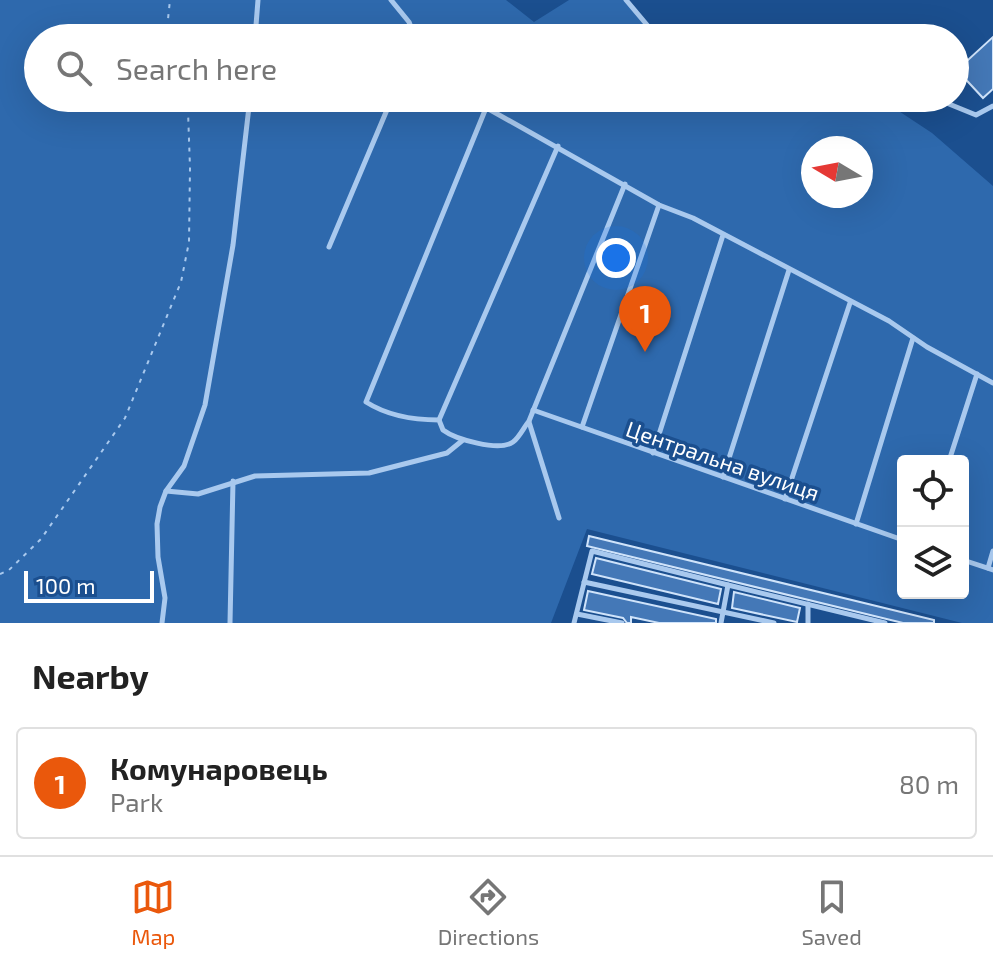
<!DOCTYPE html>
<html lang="en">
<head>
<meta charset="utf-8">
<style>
	:root { --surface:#fff; --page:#f2f2f2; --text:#222; --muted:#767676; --line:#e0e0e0; --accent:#ea580c }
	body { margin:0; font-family:"Exo 2",sans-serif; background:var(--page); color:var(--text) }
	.controls { position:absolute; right:24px; bottom:24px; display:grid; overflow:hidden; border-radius:8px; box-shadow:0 8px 32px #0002 }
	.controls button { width:72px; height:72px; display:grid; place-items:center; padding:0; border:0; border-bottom:2px solid var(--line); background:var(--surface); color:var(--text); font:40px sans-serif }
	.compass { position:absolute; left:801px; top:136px; width:72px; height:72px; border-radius:50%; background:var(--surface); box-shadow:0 8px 32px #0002; rotate:280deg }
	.scale { position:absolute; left:24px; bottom:20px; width:130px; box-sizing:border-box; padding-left:8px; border:4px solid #fff; border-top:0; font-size:22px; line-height:28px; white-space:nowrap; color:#fff; -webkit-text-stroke:6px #1b4f8f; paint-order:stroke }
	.you { position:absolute; left:616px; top:258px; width:28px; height:28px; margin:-20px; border:6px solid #fff; border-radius:50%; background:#1a73e8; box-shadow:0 0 0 12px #1a73e833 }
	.badge { display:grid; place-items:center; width:52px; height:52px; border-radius:50%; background:var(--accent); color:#fff; font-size:26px; font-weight:700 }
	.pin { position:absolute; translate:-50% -66px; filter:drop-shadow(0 2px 4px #0008) }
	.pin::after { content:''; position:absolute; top:42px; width:28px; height:24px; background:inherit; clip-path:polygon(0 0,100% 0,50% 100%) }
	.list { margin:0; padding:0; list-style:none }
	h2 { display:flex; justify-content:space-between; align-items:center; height:104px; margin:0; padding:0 32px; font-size:34px }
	h2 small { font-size:26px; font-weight:400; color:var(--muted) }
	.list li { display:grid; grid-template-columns:52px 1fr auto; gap:24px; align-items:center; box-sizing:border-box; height:112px; margin:0 16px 16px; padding:0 16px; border:2px solid var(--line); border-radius:8px }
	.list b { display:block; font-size:30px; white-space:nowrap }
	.list p { margin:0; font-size:26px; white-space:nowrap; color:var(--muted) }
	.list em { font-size:26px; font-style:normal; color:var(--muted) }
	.icon { flex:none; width:44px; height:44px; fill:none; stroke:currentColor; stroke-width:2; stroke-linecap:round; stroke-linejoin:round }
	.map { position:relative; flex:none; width:993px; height:623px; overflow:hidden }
	.search { position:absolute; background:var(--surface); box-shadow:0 8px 32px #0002; left:24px; right:24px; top:24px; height:88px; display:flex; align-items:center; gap:20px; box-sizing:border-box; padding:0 28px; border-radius:44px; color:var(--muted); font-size:30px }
	.sheet { height:232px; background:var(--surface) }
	nav { display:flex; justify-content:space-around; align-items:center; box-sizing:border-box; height:112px; border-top:2px solid var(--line); background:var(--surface); font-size:22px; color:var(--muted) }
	nav a { display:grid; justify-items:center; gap:4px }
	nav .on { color:var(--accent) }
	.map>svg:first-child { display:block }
	.green { fill:#2e69ad; fill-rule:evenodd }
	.building { fill:#4478b7; stroke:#cfe3fa; stroke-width:2 }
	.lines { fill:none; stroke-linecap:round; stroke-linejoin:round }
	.path { stroke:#a9c9ee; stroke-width:2; stroke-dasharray:4 6; stroke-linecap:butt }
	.service { stroke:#a9c9ee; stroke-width:5 }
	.labels { text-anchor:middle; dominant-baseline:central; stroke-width:7; stroke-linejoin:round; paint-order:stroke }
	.street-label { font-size:22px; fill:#fff; stroke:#1b4f8f }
</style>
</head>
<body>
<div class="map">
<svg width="993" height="623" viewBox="0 0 993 623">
	<rect width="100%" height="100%" fill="#1b4f8f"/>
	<path class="green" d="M0 0H506L534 22 569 0H626L658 38H38V98H736L752 105 782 108 808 98H879L932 133 993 186V623H962L587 529 551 623H0ZM813 148H861V196H813ZM903 461H963V593H903Z"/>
	<g class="building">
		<polygon points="993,37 993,89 983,98 957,70"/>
		<polygon points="589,536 934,620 934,623 903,623 587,546"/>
		<polygon points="596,558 721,589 718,604 592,574"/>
		<polygon points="588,591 716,619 716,623 659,623 631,617 631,623 627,623 623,618 584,610"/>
		<polygon points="734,592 800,608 797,622 732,608"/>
	</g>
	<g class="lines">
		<g class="path">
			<polyline points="166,38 170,0"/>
			<polyline points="0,574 9,570 41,539 125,418 181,282 189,242 190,168 188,111 185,98"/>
		</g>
		<g class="service">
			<polyline points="391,0 409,22 415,38"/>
			<polyline points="626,0 658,38"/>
			<polyline points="255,38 258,0"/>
			<polyline points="469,98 659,205 693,218 889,321 927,347 993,383"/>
			<path d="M736 98C765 111 779 109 808 98"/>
			<polyline points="943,98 949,104 976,115 993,106"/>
			<path d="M486 108 366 402C388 416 412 420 439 420L443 430C455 439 499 452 513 442 519 438 524 427 529 421L625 184"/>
			<polyline points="329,247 392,98"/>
			<polyline points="533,410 903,540"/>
			<polyline points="439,420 558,146"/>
			<polyline points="529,422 559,518"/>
			<polyline points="582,427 659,205"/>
			<polyline points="653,453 723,235"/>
			<polyline points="949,461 977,374"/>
			<polyline points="723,477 789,270"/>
			<polyline points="166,491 198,494 255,476 369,473 447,453 463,440"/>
			<polyline points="785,499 850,303"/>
			<polyline points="856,524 913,338"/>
			<polyline points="963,560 993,570"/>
			<polyline points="988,568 993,551"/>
			<polyline points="584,582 774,623"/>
			<polyline points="728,585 885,623"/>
			<polyline points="808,604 808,623"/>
			<polyline points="577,614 622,623"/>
			<polyline points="162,623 165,598 158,557 157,524 160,507 166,491 184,466 205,405 233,245 250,98"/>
			<polyline points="230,623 233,481"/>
			<polyline points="574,623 592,551 728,585 721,623"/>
		</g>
	</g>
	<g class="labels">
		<g class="street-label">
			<text transform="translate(723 460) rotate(19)">Центральна вулиця</text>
		</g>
	</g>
</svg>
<div class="controls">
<button><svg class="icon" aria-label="locate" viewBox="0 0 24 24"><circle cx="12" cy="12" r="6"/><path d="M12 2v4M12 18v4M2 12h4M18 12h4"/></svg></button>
<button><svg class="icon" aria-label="layers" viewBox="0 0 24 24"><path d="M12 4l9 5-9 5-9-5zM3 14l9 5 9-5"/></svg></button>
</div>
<svg class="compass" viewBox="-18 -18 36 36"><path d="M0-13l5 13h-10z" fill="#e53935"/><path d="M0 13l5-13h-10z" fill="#767676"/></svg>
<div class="scale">100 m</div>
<div class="you"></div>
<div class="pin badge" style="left:645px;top:352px">1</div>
<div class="search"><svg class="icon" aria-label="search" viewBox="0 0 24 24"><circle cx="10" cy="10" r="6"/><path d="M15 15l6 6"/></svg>Search here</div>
</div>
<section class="sheet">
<h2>Nearby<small></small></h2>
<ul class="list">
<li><span class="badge">1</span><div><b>Комунаровець</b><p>Park</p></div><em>80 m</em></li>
</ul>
</section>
<nav>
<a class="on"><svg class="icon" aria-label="map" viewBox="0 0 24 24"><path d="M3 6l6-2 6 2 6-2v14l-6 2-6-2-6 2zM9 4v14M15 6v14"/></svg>Map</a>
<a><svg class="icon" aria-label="directions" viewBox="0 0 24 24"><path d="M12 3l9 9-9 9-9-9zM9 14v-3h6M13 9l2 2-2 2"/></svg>Directions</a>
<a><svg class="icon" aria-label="saved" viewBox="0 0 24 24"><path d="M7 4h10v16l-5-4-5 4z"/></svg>Saved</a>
</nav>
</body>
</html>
